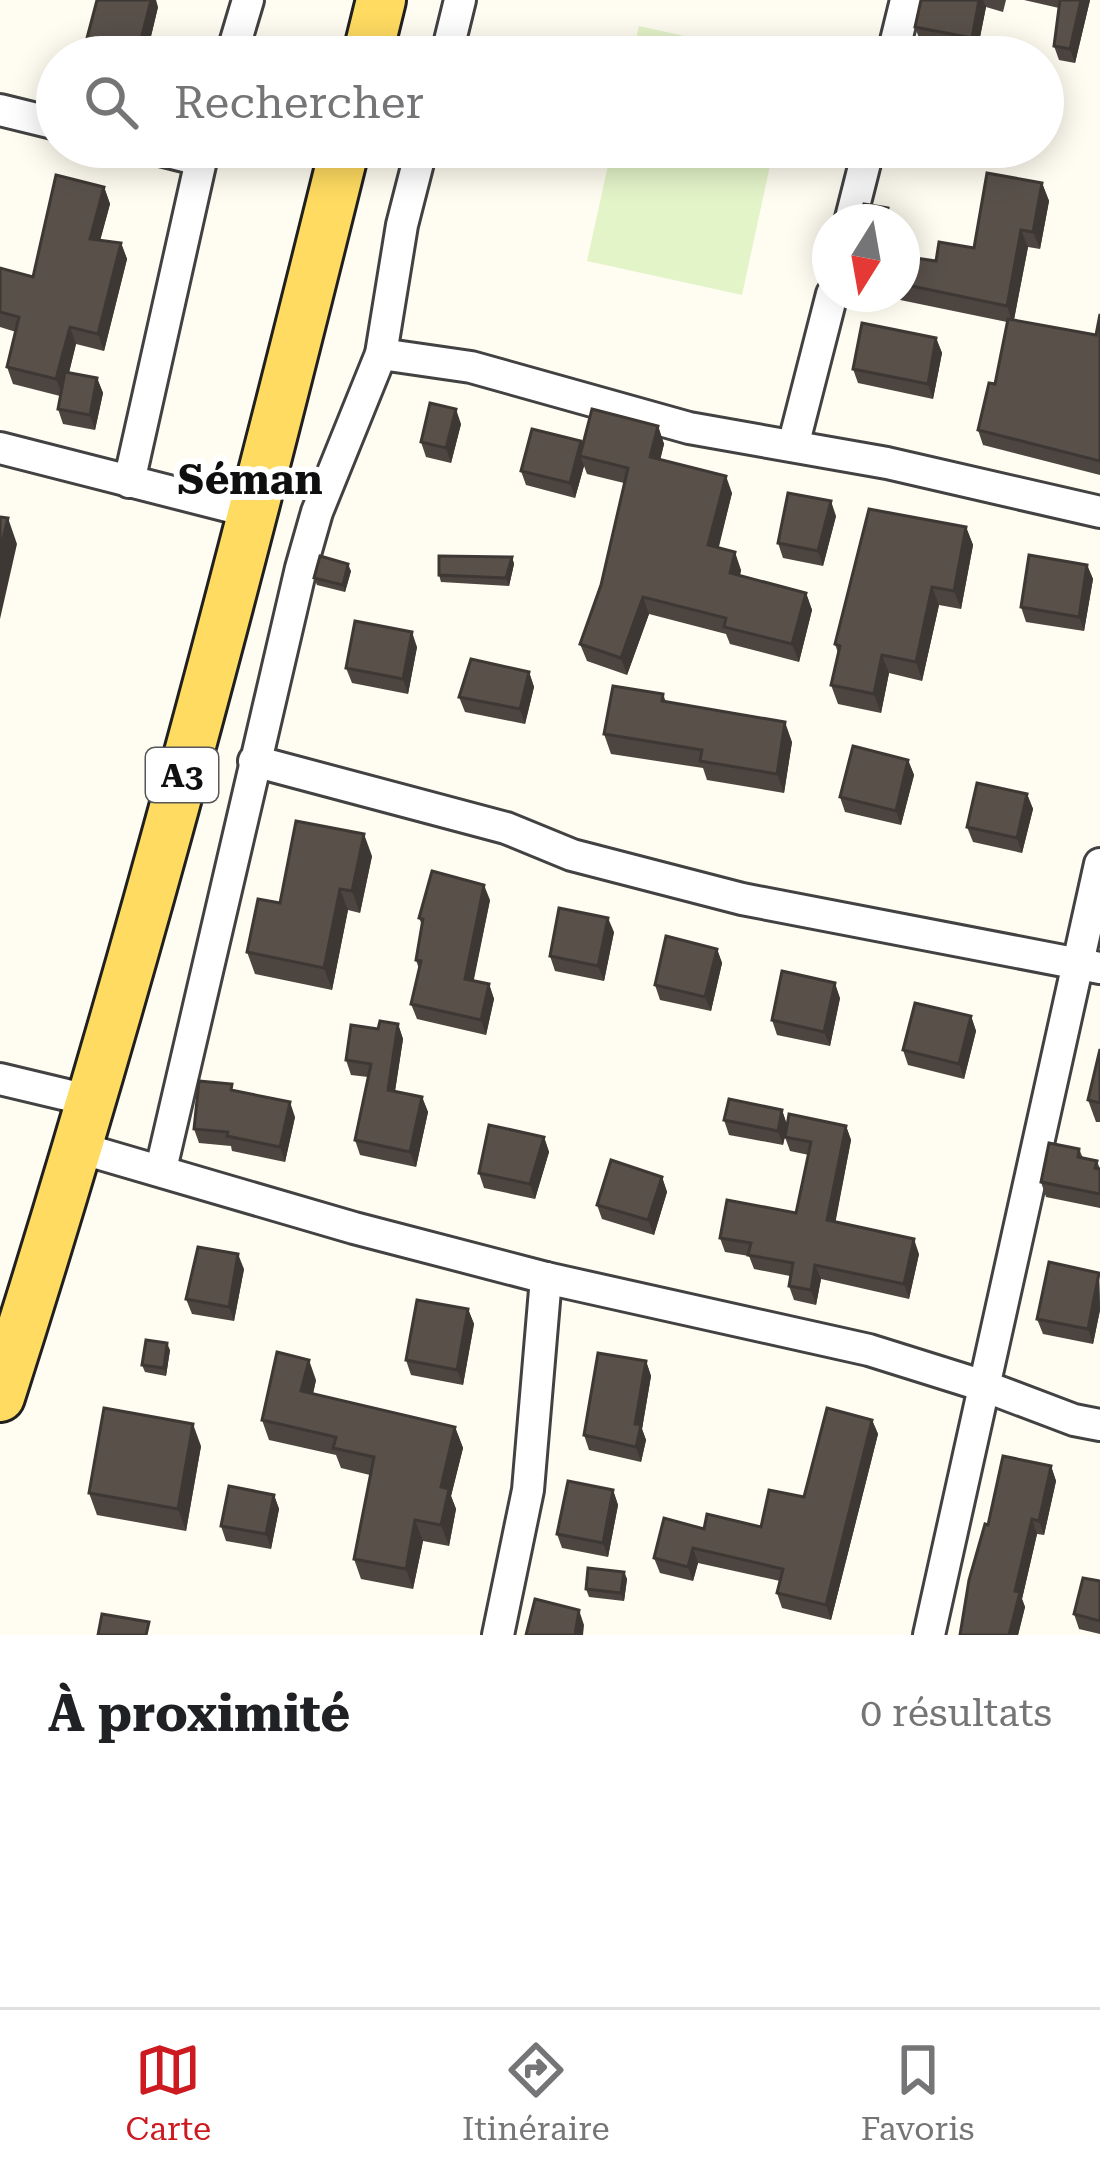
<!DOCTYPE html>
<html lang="fr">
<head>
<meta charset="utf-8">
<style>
	:root { --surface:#fff; --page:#f2f2f2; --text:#202124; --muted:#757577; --line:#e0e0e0; --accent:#cc1a20 }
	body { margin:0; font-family:"Roboto Serif",serif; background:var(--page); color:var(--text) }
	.compass { position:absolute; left:812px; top:204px; width:108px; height:108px; border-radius:50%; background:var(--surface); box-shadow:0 6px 30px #0003; rotate:191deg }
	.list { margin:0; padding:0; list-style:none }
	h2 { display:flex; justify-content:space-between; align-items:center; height:156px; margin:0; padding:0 48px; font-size:51px }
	h2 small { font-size:39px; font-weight:400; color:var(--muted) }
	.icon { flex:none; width:66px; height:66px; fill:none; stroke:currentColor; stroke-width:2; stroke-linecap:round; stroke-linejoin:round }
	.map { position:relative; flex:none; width:1100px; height:1635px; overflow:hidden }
	.search { position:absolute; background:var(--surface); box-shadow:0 6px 30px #0003; left:36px; right:36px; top:36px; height:132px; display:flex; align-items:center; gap:30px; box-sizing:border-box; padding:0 42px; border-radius:66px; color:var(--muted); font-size:45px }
	.sheet { height:372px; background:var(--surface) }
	nav { display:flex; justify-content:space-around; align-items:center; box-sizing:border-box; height:168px; border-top:3px solid var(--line); background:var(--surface); font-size:33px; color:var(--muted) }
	nav a { display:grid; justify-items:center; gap:6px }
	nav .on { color:var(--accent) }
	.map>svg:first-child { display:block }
	.pitch { fill:#e4f4c9 }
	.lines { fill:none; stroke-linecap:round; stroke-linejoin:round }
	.minor-casing { stroke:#424242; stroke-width:36 }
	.primary-casing { stroke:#202020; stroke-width:54 }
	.minor { stroke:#fff; stroke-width:30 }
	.primary { stroke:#ffdb61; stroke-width:48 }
	.wall { fill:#4d4540 }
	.shaded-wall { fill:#3e3834 }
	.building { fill:#59504a; stroke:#3e3834; stroke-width:3 }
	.labels { text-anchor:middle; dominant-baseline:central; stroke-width:12; stroke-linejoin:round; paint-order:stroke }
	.shield { fill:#fff; stroke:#575757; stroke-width:3 }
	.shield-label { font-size:33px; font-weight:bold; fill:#0f0f0f }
	.quarter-label { font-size:42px; font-weight:bold; fill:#0f0f0f; stroke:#fff }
</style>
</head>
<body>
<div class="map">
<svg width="1100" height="1635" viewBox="0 0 1100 1635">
	<rect width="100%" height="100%" fill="#fffcf1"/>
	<g class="pitch">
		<polygon points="639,26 780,57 632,57"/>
		<polygon points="612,147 774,147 742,295 587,261"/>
	</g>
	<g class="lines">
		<defs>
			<g id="minor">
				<polyline points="231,57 248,0"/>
				<polyline points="446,57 460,0"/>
				<polyline points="892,57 906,0"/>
				<polyline points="0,110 57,124"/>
				<polyline points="148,147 200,160"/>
				<polyline points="850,222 869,147"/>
				<polyline points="381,354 471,367 689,428 887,463 1100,512"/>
				<polyline points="793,446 832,294"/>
				<polyline points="0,448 255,513"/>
				<polyline points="129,482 204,147"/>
				<polyline points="254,761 506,828 572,855 742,899 1100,968"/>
				<polyline points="0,1079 92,1101"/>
				<polyline points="80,1148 354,1228 546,1278 869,1350 984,1386 1074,1420 1100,1425"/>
				<polyline points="161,1169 301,568 317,512 381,354 402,225 422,147"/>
				<polyline points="498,1635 528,1490 546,1278"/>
				<polyline points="929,1635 1100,864"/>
			</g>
			<g id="primary">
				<polyline points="367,57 381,0"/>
				<path d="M0 1397C132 985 241 567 345 147"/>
			</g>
		</defs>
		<use href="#minor" class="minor-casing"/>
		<use href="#primary" class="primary-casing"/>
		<use href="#minor" class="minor"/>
		<use href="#primary" class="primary"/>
	</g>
	<g class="wall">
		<polygon points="921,0 1006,0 1003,12 986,7 977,52 920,41 915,27"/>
		<polygon points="1024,0 1090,0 1075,63 1059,60 1054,46 1059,8"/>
		<polygon points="158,7 146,57 92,57 86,42"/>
		<polygon points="1042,183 1049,201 1040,249 1028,247 1014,320 1096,335 1100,314 1100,475 983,445 978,430 995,384 1007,322 871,294 902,294 902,256 936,261 974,248"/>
		<polygon points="104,187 110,204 100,240 121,243 127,259 104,351 76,344 69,373 97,378 103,393 95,430 63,424 58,409 60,396 13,384 7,367 16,332 0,327 0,268 33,277"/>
		<polygon points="936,338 942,353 933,399 858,383 853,369"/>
		<polygon points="461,424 451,463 426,457 421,442"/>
		<polygon points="658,426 664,444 660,459 732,493 718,548 741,570 740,576 806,593 812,610 799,662 730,644 726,634 649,614 627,675 587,661 580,644 601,585 624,483 587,474 584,466 575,498 526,485 521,471 583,447"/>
		<polygon points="836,516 823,566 783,558 778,543"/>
		<polygon points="966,527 973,545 961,609 939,605 922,681 889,673 881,713 838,704 831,685 838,653 835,644"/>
		<polygon points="512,557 514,564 509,586 441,582 439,575"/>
		<polygon points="1087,565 1093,579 1084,631 1026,622 1021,607"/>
		<polygon points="351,571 345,592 317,585 314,578"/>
		<polygon points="417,647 408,694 352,683 346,668"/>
		<polygon points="529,672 534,687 525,724 465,712 459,697"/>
		<polygon points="663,694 666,702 792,742 784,793 707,780 703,768 611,754 604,734"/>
		<polygon points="908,760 914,775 901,825 845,812 840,797"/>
		<polygon points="1027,794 1033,809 1022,853 973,842 967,827"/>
		<polygon points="372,856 360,913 348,910 332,990 255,974 247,952 280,903"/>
		<polygon points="490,900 473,981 489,984 494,999 486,1035 417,1019 411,1004 419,969 416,960 422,925 419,918"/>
		<polygon points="614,932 604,981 555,971 550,956"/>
		<polygon points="717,949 722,963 711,1011 660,1000 655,985"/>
		<polygon points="840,998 830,1046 777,1035 772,1020"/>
		<polygon points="971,1016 976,1031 964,1079 908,1065 903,1050"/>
		<polygon points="398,1024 403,1039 395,1091 422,1097 428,1112 416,1167 360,1155 355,1140 368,1077 351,1075 346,1060 378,1029"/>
		<polygon points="1100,1049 1100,1122 1096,1122 1088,1100"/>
		<polygon points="234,1090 295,1117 285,1162 232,1151 231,1146 199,1143 194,1129"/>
		<polygon points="782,1110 787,1125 846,1126 851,1140 835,1222 919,1254 909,1299 821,1279 816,1305 794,1300 789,1286 790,1276 754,1269 749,1256 725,1252 720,1238 796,1213 809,1155 790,1151 785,1137 783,1145 729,1135 724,1120"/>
		<polygon points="544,1137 549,1152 535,1199 484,1188 479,1173"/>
		<polygon points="1079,1149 1083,1158 1097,1161 1100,1169 1100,1208 1046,1197 1041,1182"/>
		<polygon points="662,1177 667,1192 654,1235 602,1219 597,1205"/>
		<polygon points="244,1269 234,1321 192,1314 186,1299"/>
		<polygon points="1099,1273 1100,1310 1093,1344 1043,1334 1037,1319"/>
		<polygon points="468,1309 474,1324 463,1385 411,1375 406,1360"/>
		<polygon points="170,1350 166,1376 145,1372 142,1365"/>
		<polygon points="646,1361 651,1376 642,1429 646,1440 641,1462 589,1450 584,1435"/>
		<polygon points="316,1380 313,1394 455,1427 463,1448 451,1496 456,1509 449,1546 423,1541 413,1589 361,1579 354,1559 370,1475 341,1468 336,1455 269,1440 262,1420"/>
		<polygon points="872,1420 878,1434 831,1620 782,1608 777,1593 780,1581 698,1563 693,1581 660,1573 654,1558 704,1529 761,1527 804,1497"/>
		<polygon points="201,1446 186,1531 97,1515 89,1493"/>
		<polygon points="1051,1466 1056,1481 1044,1535 1037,1534 1022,1599 1025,1607 1018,1635 960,1635 988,1525"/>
		<polygon points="613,1490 618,1505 608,1557 562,1548 557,1534"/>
		<polygon points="274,1495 279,1509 271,1549 226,1541 221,1526"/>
		<polygon points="624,1572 627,1579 624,1601 589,1597 586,1589"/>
		<polygon points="1100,1581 1100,1634 1079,1629 1074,1614"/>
	</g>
	<g class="shaded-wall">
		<polygon points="151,0 156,0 158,7 146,57 138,57"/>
		<polygon points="979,0 983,0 986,7 977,52 972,38"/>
		<polygon points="1081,0 1090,0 1075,63 1070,49"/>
		<polygon points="1042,183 1049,201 1040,249 1033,232"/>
		<polygon points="104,187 110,204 96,256 90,239"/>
		<polygon points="1021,230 1028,247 1013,324 1007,306"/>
		<polygon points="121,243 127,259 104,351 98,334"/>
		<polygon points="70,327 76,344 63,396 56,379"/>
		<polygon points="936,338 942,353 933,399 928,384"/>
		<polygon points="97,378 103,393 95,430 90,415"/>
		<polygon points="456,409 461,424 451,463 446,448"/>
		<polygon points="658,426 664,444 657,474 650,457"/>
		<polygon points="581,441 586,456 580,456 584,466 575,498 570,483"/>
		<polygon points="726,476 732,493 715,563 708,545"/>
		<polygon points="831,501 836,516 823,566 818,551"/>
		<polygon points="8,518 17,544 0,619 0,551"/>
		<polygon points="966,527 973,545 961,609 954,591"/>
		<polygon points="735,552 741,570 736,591 730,573"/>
		<polygon points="512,557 514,564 509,586 506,578"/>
		<polygon points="348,564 351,571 345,592 343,585"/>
		<polygon points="1087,565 1093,579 1084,631 1079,617"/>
		<polygon points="932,587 939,605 922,681 916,662"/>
		<polygon points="806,593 812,610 799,662 792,644"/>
		<polygon points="643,597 649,614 627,675 621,658"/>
		<polygon points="412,632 417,647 408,694 403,679"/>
		<polygon points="882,655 889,673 881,713 874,694"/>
		<polygon points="529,672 534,687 525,724 520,709"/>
		<polygon points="785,722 792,742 784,793 777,774"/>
		<polygon points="908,760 914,775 901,825 896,811"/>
		<polygon points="1027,794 1033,809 1022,853 1017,838"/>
		<polygon points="364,834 372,856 360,913 352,891"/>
		<polygon points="484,885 490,900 471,994 465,979"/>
		<polygon points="340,889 348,910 332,990 324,968"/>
		<polygon points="608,918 614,932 604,981 598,966"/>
		<polygon points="717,949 722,963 711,1011 705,997"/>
		<polygon points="835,983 840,998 830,1046 824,1032"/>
		<polygon points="489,984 494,999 486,1035 481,1020"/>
		<polygon points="971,1016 976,1031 964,1079 959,1064"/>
		<polygon points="398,1024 403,1039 393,1104 388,1090"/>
		<polygon points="422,1097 428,1112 416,1167 410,1152"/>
		<polygon points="290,1102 295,1117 285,1162 280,1147"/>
		<polygon points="782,1110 787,1125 783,1145 778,1131"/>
		<polygon points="846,1126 851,1140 833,1235 827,1220"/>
		<polygon points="544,1137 549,1152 535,1199 530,1184"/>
		<polygon points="662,1177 667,1192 654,1235 648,1220"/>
		<polygon points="914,1239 919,1254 909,1299 904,1284"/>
		<polygon points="238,1254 244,1269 234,1321 229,1307"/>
		<polygon points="815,1265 821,1279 816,1305 811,1290"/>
		<polygon points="1099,1273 1100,1310 1093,1344 1088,1329"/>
		<polygon points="468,1309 474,1324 463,1385 457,1370"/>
		<polygon points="167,1343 170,1350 166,1376 164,1368"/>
		<polygon points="309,1360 316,1380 309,1411 301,1391"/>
		<polygon points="646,1361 651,1376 642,1429 646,1440 641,1462 636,1447 635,1424"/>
		<polygon points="872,1420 878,1434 831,1620 826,1605"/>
		<polygon points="193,1424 201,1446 186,1531 178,1509"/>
		<polygon points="455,1427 463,1448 451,1496 456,1509 449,1546 441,1525 441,1487"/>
		<polygon points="1051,1466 1056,1481 1044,1535 1039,1521"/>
		<polygon points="613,1490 618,1505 608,1557 603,1543"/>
		<polygon points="274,1495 279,1509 271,1549 266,1534"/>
		<polygon points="1032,1519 1037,1534 1022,1599 1025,1607 1018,1635 1009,1635 1015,1591"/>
		<polygon points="415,1520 423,1541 413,1589 406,1569"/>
		<polygon points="693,1548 698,1563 693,1581 688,1567"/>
		<polygon points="624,1572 627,1579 624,1601 621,1593"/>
		<polygon points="579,1610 584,1625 583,1635 575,1635"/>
	</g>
	<g class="building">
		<polygon points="97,0 151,0 137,55 86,42"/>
		<polygon points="921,0 979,0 972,38 915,27"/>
		<polygon points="1060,0 1081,0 1070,49 1054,46"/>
		<polygon points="910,45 934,50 932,57 904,57"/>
		<polygon points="987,173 1042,183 1033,232 1021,230 1007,306 902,284 902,256 936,261 939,242 974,248"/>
		<polygon points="56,175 104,187 90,239 121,243 98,334 70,327 56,379 7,367 19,317 0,312 0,268 33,277"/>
		<polygon points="864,204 888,208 886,222 852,222"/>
		<polygon points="1100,314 1100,461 978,430 989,383 995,384 1008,319 1096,335"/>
		<polygon points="862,323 936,338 928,384 853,369"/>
		<polygon points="65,372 97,378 90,415 58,409"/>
		<polygon points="430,403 456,409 446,448 421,442"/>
		<polygon points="592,409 658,426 650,457 726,476 708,545 735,552 730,573 806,593 792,644 724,627 726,618 643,597 621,658 580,644 601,585 628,468 580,456"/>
		<polygon points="532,429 581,441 570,483 521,471"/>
		<polygon points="788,493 831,501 818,551 778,543"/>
		<polygon points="869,509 966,527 954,591 932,587 916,662 882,655 874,694 831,685 840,646 835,644"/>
		<polygon points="0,517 8,518 0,551"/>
		<polygon points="1029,555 1087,565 1079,617 1021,607"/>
		<polygon points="320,556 348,564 343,585 314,578"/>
		<polygon points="439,556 512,557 506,578 439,575"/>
		<polygon points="355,621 412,632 403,679 346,668"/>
		<polygon points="471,659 529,672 520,709 459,697"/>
		<polygon points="613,686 663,694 662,701 785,722 777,774 700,761 702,750 604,734"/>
		<polygon points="853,746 908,760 896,811 840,797"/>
		<polygon points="977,783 1027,794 1017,838 967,827"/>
		<polygon points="296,821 364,834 352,891 340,889 324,968 247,952 258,899 280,903"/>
		<polygon points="432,871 484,885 465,979 489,984 481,1020 411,1004 421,961 416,960 423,919 419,918"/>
		<polygon points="559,908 608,918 598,966 550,956"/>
		<polygon points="666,936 717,949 705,997 655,985"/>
		<polygon points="782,971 835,983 824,1032 772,1020"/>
		<polygon points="915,1003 971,1016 959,1064 903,1050"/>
		<polygon points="380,1021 398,1024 388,1090 422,1097 410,1152 355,1140 371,1064 346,1060 351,1025 378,1029"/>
		<polygon points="1100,1049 1100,1103 1088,1100"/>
		<polygon points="199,1081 232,1084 231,1090 290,1102 280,1147 227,1136 228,1132 194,1129"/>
		<polygon points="729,1099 782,1110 778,1131 724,1120"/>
		<polygon points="789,1114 846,1126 827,1220 914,1239 904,1284 815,1265 811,1290 789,1286 793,1263 748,1255 751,1243 720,1238 727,1200 796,1213 811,1142 785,1137"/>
		<polygon points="489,1125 544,1137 530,1184 479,1173"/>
		<polygon points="1049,1143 1079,1149 1078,1157 1097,1161 1095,1168 1100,1169 1100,1194 1041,1182"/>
		<polygon points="611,1160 662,1177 648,1220 597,1205"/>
		<polygon points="198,1247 238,1254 229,1307 186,1299"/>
		<polygon points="1049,1262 1099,1273 1088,1329 1037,1319"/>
		<polygon points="417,1300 468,1309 457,1370 406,1360"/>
		<polygon points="146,1340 167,1343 164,1368 142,1365"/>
		<polygon points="277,1352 309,1360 301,1391 455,1427 441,1487 449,1489 441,1525 415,1520 406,1569 354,1559 374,1457 333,1448 336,1437 262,1420"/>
		<polygon points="598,1353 646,1361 635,1424 641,1425 636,1447 584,1435"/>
		<polygon points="104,1408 193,1424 178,1509 89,1493"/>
		<polygon points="827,1408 872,1420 826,1605 777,1593 783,1569 693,1548 688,1567 654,1558 664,1518 704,1529 707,1514 761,1527 769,1490 804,1497"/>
		<polygon points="1003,1456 1051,1466 1039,1521 1032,1519 1015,1591 1020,1592 1009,1635 960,1635 969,1580 985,1524 988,1525"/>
		<polygon points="568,1481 613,1490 603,1543 557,1534"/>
		<polygon points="229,1486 274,1495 266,1534 221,1526"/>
		<polygon points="588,1568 624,1572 621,1593 586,1589"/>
		<polygon points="1083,1578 1100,1581 1100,1621 1074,1614"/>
		<polygon points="535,1599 579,1610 575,1635 526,1635"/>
		<polygon points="102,1614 149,1622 146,1635 98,1635"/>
	</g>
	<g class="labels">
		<rect class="shield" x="146" y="748" width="72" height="54" rx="9"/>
		<g class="shield-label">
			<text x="182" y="775">A3</text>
		</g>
		<g class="quarter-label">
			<text x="250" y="479">Séman</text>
		</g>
	</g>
</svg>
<svg class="compass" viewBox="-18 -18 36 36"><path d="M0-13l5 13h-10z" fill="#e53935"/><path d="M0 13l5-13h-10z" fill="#757577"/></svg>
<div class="search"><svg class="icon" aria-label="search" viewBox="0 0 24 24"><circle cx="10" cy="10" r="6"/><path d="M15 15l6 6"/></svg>Rechercher</div>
</div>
<section class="sheet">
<h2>À proximité<small>0 résultats</small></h2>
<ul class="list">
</ul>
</section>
<nav>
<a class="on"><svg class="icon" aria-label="map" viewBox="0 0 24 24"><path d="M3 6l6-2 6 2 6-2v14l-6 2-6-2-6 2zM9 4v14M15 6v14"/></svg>Carte</a>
<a><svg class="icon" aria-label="directions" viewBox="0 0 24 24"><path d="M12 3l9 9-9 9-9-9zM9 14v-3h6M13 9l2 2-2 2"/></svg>Itinéraire</a>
<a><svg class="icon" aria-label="saved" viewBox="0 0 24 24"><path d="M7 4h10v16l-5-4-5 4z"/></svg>Favoris</a>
</nav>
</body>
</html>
